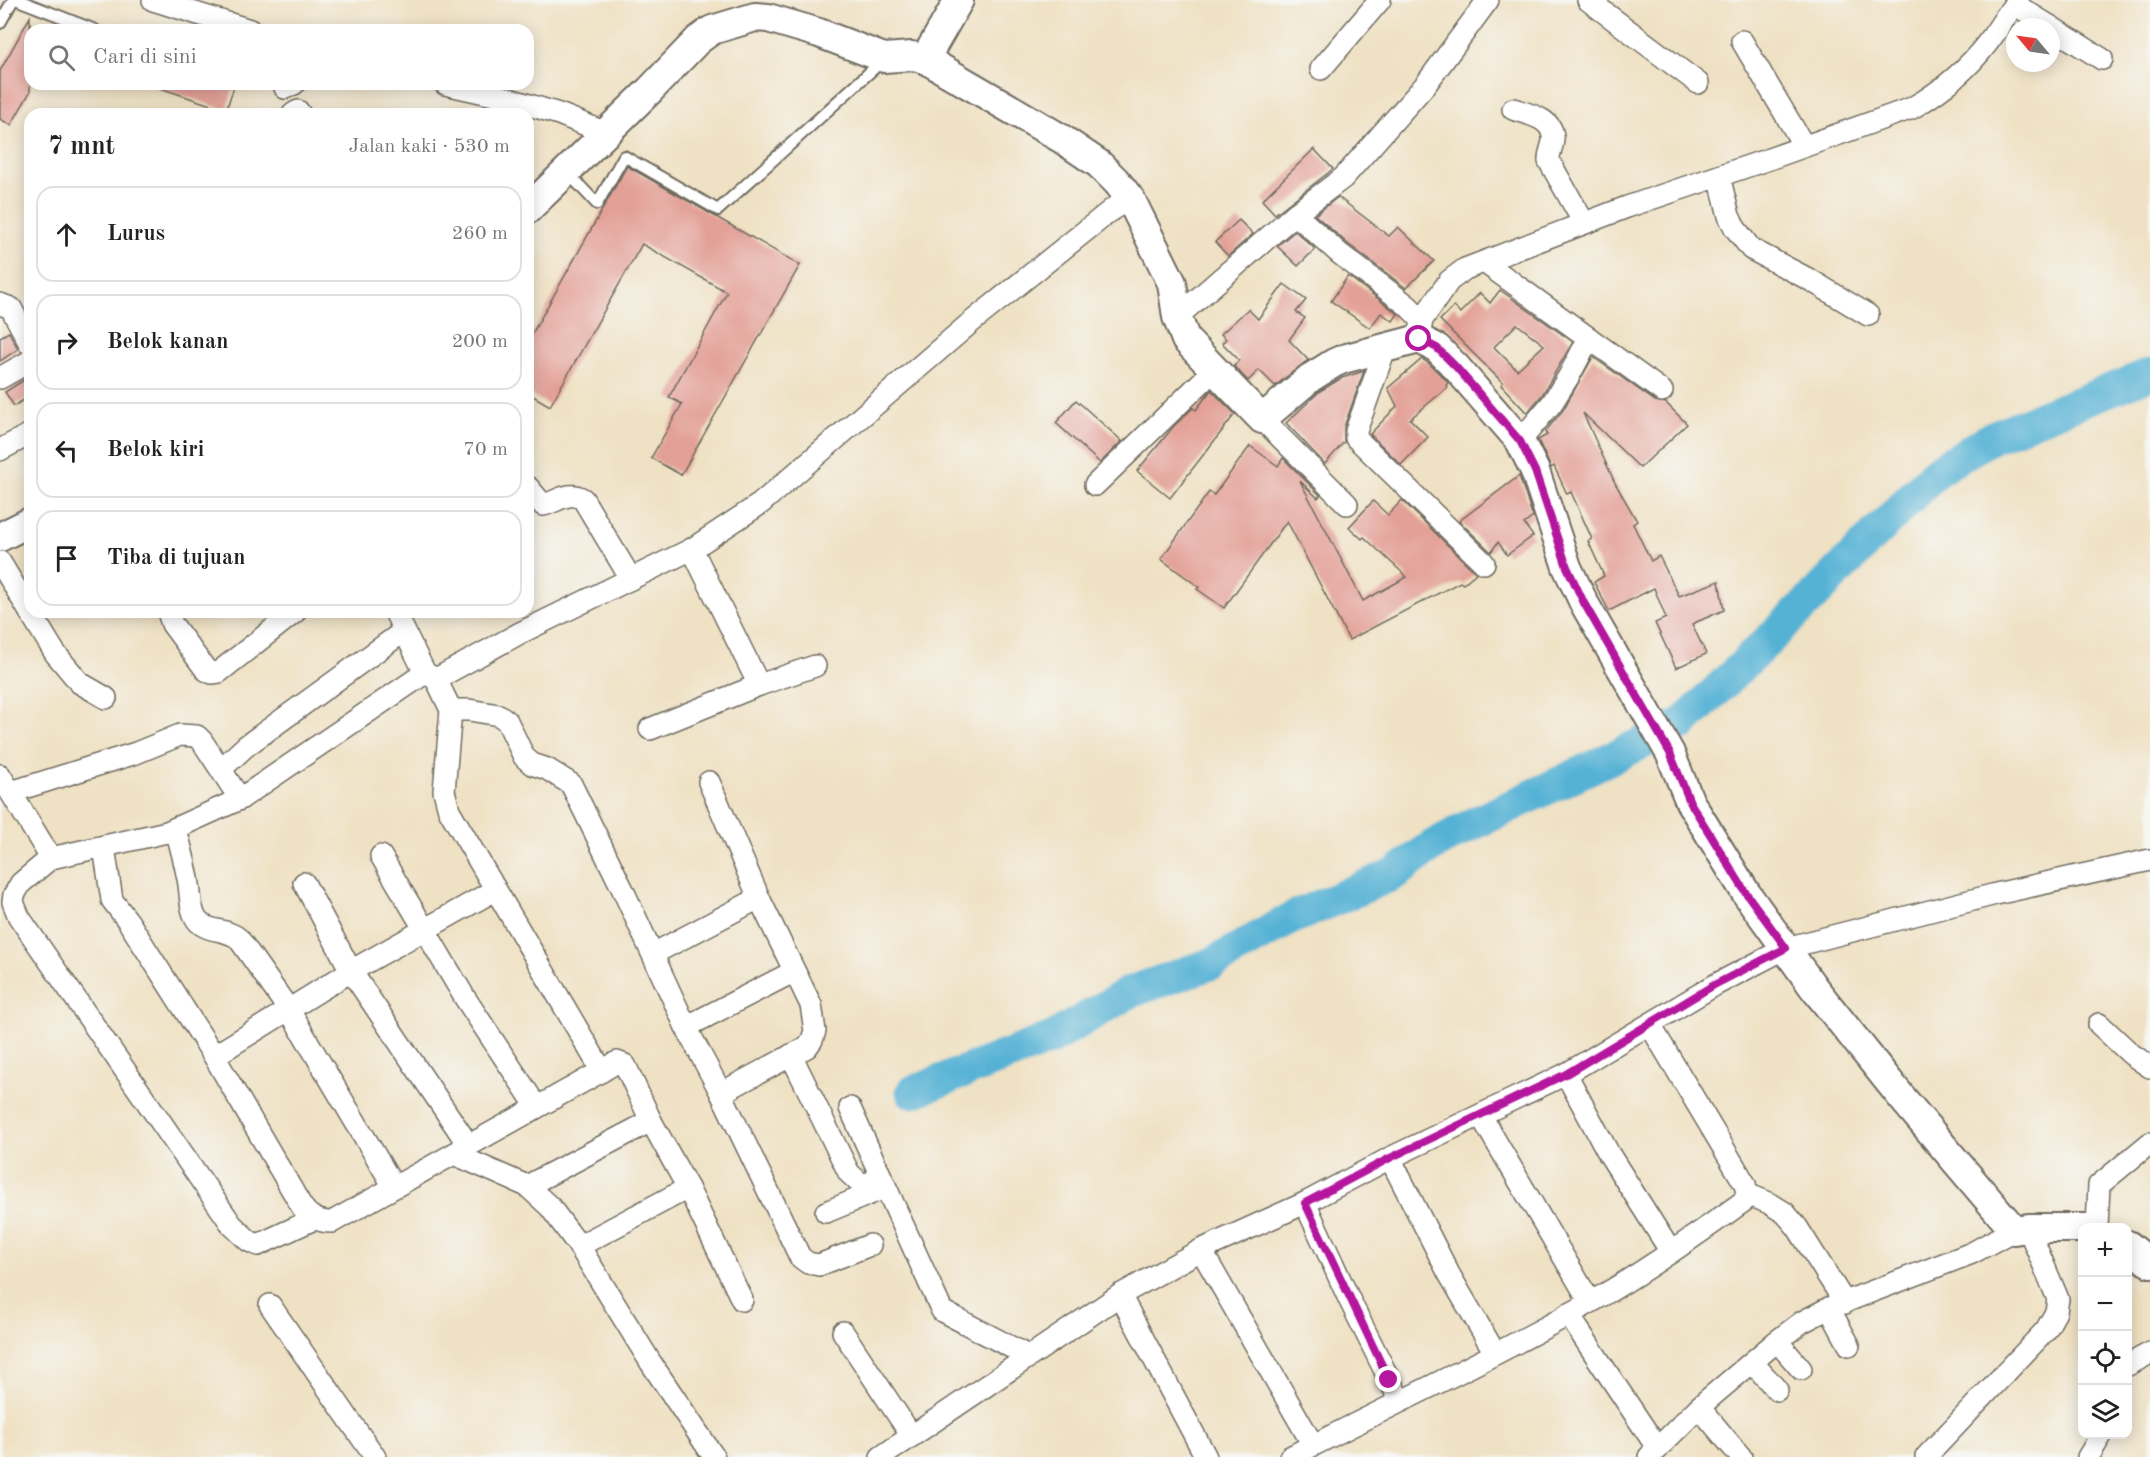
<!DOCTYPE html>
<html lang="id">
<head>
<meta charset="utf-8">
<style>
	:root { --surface:#fff; --page:#f6f6f6; --text:#222; --muted:#767676; --line:#e0e0e0 }
	body { margin:0; font-family:"Old Standard TT",serif; background:var(--page); color:var(--text) }
	.controls { position:absolute; right:18px; bottom:18px; display:grid; overflow:hidden; border-radius:12px; box-shadow:0 3px 15px #0003 }
	.controls button { width:54px; height:54px; display:grid; place-items:center; padding:0; border:0; border-bottom:2px solid var(--line); background:var(--surface); color:var(--text); font:30px sans-serif }
	.compass { position:absolute; left:2006px; top:18px; width:54px; height:54px; border-radius:50%; background:var(--surface); box-shadow:0 3px 15px #0003; rotate:299deg }
	.stop { position:absolute; width:18px; height:18px; margin:-14px; border:4px solid #b5179e; border-radius:50%; background:#fff }
	.stop.end { background:#b5179e; border-color:#fff; box-shadow:0 2px 6px #0008 }
	.list { margin:0; padding:0; list-style:none }
	h2 { display:flex; justify-content:space-between; align-items:center; height:78px; margin:0; padding:0 24px; font-size:26px }
	h2 small { font-size:20px; font-weight:400; color:var(--muted) }
	.list li { display:grid; grid-template-columns:39px 1fr auto; gap:18px; align-items:center; box-sizing:border-box; height:96px; margin:0 12px 12px; padding:0 12px; border:2px solid var(--line); border-radius:18px }
	.list b { display:block; font-size:22px; white-space:nowrap }
	.list em { font-size:20px; font-style:normal; color:var(--muted) }
	.icon { flex:none; width:33px; height:33px; fill:none; stroke:currentColor; stroke-width:2; stroke-linecap:round; stroke-linejoin:round }
	.map { position:relative; flex:none; width:2150px; height:1457px; overflow:hidden }
	.search { position:absolute; background:var(--surface); box-shadow:0 3px 15px #0003; left:24px; top:24px; width:510px; height:66px; display:flex; align-items:center; gap:15px; box-sizing:border-box; padding:0 21px; border-radius:18px; color:var(--muted); font-size:22px }
	.panel { position:absolute; background:var(--surface); box-shadow:0 3px 15px #0003; left:24px; top:108px; width:510px; height:510px; border-radius:18px }
	.map>svg:first-child { display:block }
	.lines { fill:none; stroke-linecap:round; stroke-linejoin:round }
	.river { stroke:#57b2d5; stroke-width:33 }
	.building { fill:#e3a097; fill-rule:evenodd }
	.lane-casing { stroke:#706b60; stroke-width:14 }
	.street-casing { stroke:#706b60; stroke-width:24 }
	.secondary-casing { stroke:#706b60; stroke-width:32 }
	.lane { stroke:#fff; stroke-width:10 }
	.street { stroke:#fff; stroke-width:21 }
	.secondary { stroke:#fff; stroke-width:28 }
	.route { stroke:#b5179e; stroke-width:8 }
</style>
</head>
<body>
<div class="map">
<svg width="2150" height="1457" viewBox="0 0 2150 1457">
	<rect width="100%" height="100%" fill="#f6f6f2"/>
	<filter id="ink" filterUnits="userSpaceOnUse"><feTurbulence type="fractalNoise" baseFrequency=".0167" numOctaves="2"/><feDisplacementMap in="SourceGraphic" scale="12" xChannelSelector="R" yChannelSelector="G"/><feConvolveMatrix kernelMatrix="1 2 1 2 8 2 1 2 1" color-interpolation-filters="sRGB"/></filter>
	<filter id="wash" filterUnits="userSpaceOnUse"><feTurbulence type="fractalNoise" baseFrequency=".008" numOctaves="4" result="noise"/><feDisplacementMap in="SourceGraphic" scale="24" xChannelSelector="R" yChannelSelector="G"/><feGaussianBlur stdDeviation="1.35" result="paint"/><feColorMatrix in="noise" values="0 0 0 0 0 0 0 0 0 0 0 0 0 0 0 0 0 1.4 0 .05"/><feComposite in="paint" operator="in"/></filter>
	<g filter="url(#wash)">
		<rect width="100%" height="100%" fill="#efe1c3"/>
		<g class="lines">
			<polyline class="river" points="912,1092 1052,1038 1130,992 1213,963 1292,918 1394,874 1434,845 1471,825 1682,724 1814,596 1938,470 1992,437 2150,374"/>
		</g>
		<g id="blocks">
			<g class="building">
				<polygon points="30,17 30,92 11,125 0,119 0,71"/>
				<polygon points="158,84 235,84 226,110 157,87"/>
				<polygon points="1314,149 1333,169 1275,214 1262,200"/>
				<polygon points="627,166 800,265 681,475 651,458 682,404 669,397 727,292 642,244 550,406 528,393 528,341"/>
				<polygon points="1338,197 1389,236 1398,227 1434,261 1406,288 1348,244 1315,215"/>
				<polygon points="1239,220 1253,234 1228,256 1215,242"/>
				<polygon points="1295,231 1315,249 1298,266 1277,246"/>
				<polygon points="1348,276 1398,314 1393,321 1381,313 1370,328 1331,301"/>
				<polygon points="1284,284 1306,300 1296,312 1305,318 1289,340 1308,360 1275,386 1259,370 1248,381 1234,366 1239,360 1222,343 1226,339 1221,334 1248,309 1258,319"/>
				<path d="M1500 290 1573 342 1542 395 1527 413 1501 385 1503 383 1440 320 1454 306 1460 313 1480 293 1490 303ZM1517 324 1544 345 1517 370 1494 347Z"/>
				<polygon points="9,332 18,349 0,361 0,337"/>
				<polygon points="1593,357 1655,401 1666,403 1687,424 1640,468 1583,413 1615,483 1637,521 1633,524 1651,561 1659,556 1679,596 1719,581 1724,610 1692,624 1706,654 1676,668 1655,623 1666,618 1654,588 1609,611 1594,582 1604,576 1588,541 1592,539 1571,492 1567,494 1554,466 1551,468 1538,440 1547,435 1545,432 1563,410"/>
				<polygon points="1422,359 1427,362 1444,378 1448,383 1446,385 1448,387 1410,419 1428,437 1401,465 1370,434 1397,406 1388,388"/>
				<polygon points="1364,371 1344,427 1344,442 1325,464 1286,423 1320,391 1342,378"/>
				<polygon points="30,376 30,396 14,406 5,392"/>
				<polygon points="1211,390 1235,414 1170,498 1137,471 1174,426 1193,408 1196,410"/>
				<polygon points="1076,400 1122,441 1100,463 1056,423"/>
				<polygon points="1250,446 1278,466 1283,458 1320,495 1318,498 1300,481 1363,601 1407,577 1364,537 1362,539 1349,527 1373,501 1388,515 1402,500 1476,573 1463,584 1460,582 1349,640 1287,521 1224,608 1197,589 1199,587 1161,559 1209,492 1214,495"/>
				<polygon points="1519,476 1533,517 1524,524 1533,536 1507,555 1498,542 1491,552 1459,521"/>
			</g>
		</g>
	</g>
	<g filter="url(#ink)">
		<use href="#blocks" fill-opacity="0" stroke="#706b60" stroke-width="1.5"/>
		<g class="lines">
			<defs>
				<g id="lane">
					<polyline points="18,0 95,30"/>
					<polyline points="0,23 13,0"/>
					<polyline points="567,172 597,204 624,156 718,210 882,61"/>
				</g>
				<g id="street">
					<polyline points="153,0 250,30"/>
					<polyline points="1588,0 1698,83"/>
					<polyline points="2014,4 2051,27"/>
					<polyline points="2051,27 2102,59"/>
					<polyline points="1742,41 1804,146"/>
					<polyline points="1321,69 1380,0"/>
					<polyline points="445,84 503,97 559,114 606,133"/>
					<polyline points="285,88 294,84"/>
					<path d="M1513 109C1528 114 1552 118 1553 137 1554 146 1548 152 1549 161L1584 223"/>
					<polyline points="293,114 298,111 300,114"/>
					<polyline points="1719,176 1729,216 1735,228 1751,249 1812,281 1868,315"/>
					<polyline points="1295,214 1340,254 1407,305 1422,320"/>
					<polyline points="1484,262 1662,391"/>
					<polyline points="0,304 11,308 30,344"/>
					<polyline points="1177,317 1295,214 1343,178 1426,84 1488,0"/>
					<path d="M1419 339 1422 320 1449 281 1465 269 1627 207 1769 159 1912 108C1942 91 1968 69 1989 41 1999 28 2007 13 2018 0"/>
					<polyline points="1385,349 1356,431 1356,438 1484,563"/>
					<polyline points="0,378 30,361"/>
					<polyline points="1262,419 1347,504"/>
					<polyline points="1520,441 1552,403 1569,376 1589,338"/>
					<polyline points="0,450 30,434"/>
					<polyline points="1095,485 1214,370"/>
					<path d="M528 487 543 505C557 502 569 490 583 499L631 579"/>
					<polyline points="692,549 759,685"/>
					<polyline points="0,562 30,612"/>
					<polyline points="30,612 55,653 80,683 106,698"/>
					<polyline points="168,612 172,624 206,670 212,673 219,672 295,612"/>
					<polyline points="395,612 425,673 436,679 451,710 444,791 449,810 602,1071 617,1062 625,1065 627,1069 651,1121 688,1188 742,1300"/>
					<polyline points="436,679 520,633 692,549 760,504 969,324 1114,208 1131,200"/>
					<polyline points="451,710 469,710 499,715 507,721 524,757 532,764 547,769 571,784 622,888 686,1027 721,1093 800,1257 808,1263 819,1265 870,1245"/>
					<polyline points="650,729 759,685 815,666"/>
					<polyline points="221,769 246,746 404,631"/>
					<polyline points="0,775 51,858"/>
					<polyline points="709,782 759,898 811,1005 815,1031 812,1040 807,1047 721,1093"/>
					<polyline points="11,792 136,753 180,735 197,736 202,741 240,799"/>
					<path d="M176 829C180 845 185 862 188 879 191 891 189 909 197 920 207 933 227 928 239 939L289 1010 394 1187"/>
					<path d="M104 847 112 900 128 921 214 1056 302 1207C310 1218 319 1222 332 1222L602 1071"/>
					<polyline points="381,856 465,998 537,1107"/>
					<polyline points="304,883 351,971 469,1146"/>
					<polyline points="653,954 759,898"/>
					<polyline points="2099,1024 2131,1054 2150,1067"/>
					<polyline points="686,1027 793,972"/>
					<polyline points="791,1055 849,1173 862,1185 881,1179"/>
					<polyline points="214,1056 351,971 495,890"/>
					<polyline points="1566,1074 1609,1154 1671,1252"/>
					<polyline points="850,1108 942,1311 1028,1356"/>
					<polyline points="1481,1116 1590,1302"/>
					<polyline points="454,1154 527,1186 550,1207 579,1246 688,1188"/>
					<polyline points="1390,1158 1449,1274 1495,1353"/>
					<polyline points="527,1186 651,1121"/>
					<polyline points="1747,1194 1769,1203 1785,1213 1797,1227 1845,1303"/>
					<polyline points="1305,1203 1350,1301 1400,1401"/>
					<polyline points="826,1212 884,1188"/>
					<polyline points="314,1219 258,1245 249,1241 232,1225 19,917 13,902 14,895 21,883 51,858 167,832 240,799 425,673"/>
					<polyline points="2097,1228 2099,1185 2150,1143"/>
					<polyline points="579,1246 651,1363 714,1457"/>
					<polyline points="1201,1250 1313,1445"/>
					<polyline points="1120,1295 1206,1457"/>
					<polyline points="270,1305 375,1457"/>
					<polyline points="1829,1308 1849,1345"/>
					<polyline points="1568,1314 1658,1449"/>
					<polyline points="843,1332 911,1435"/>
					<polyline points="1777,1341 1801,1369"/>
					<polyline points="1752,1362 1777,1390"/>
					<polyline points="2128,1365 2150,1353"/>
					<polyline points="1699,1407 1741,1457"/>
					<polyline points="881,1457 1120,1295 1201,1250 1305,1203 1390,1158 1566,1074 1715,985 1786,948 1996,894 2150,860"/>
					<path d="M1290 1457C1397 1402 1508 1351 1612 1290 1657 1263 1701 1232 1744 1201L1747 1194 1745 1184 1650 1025"/>
					<polyline points="1649,1457 1699,1407 1777,1341 1802,1322 1829,1308 1972,1253 2014,1230"/>
					<polyline points="1926,1457 2046,1330 2056,1312 2058,1299 2028,1228"/>
					<polyline points="2088,1457 2102,1434"/>
				</g>
				<g id="secondary">
					<polyline points="925,59 959,0"/>
					<polyline points="528,209 650,90 698,40 712,30 755,17 768,18 819,33 884,58 912,56 925,59 1062,139 1099,164 1117,182 1131,200 1172,283 1177,317 1186,340 1262,419 1310,378 1334,363 1343,359 1419,339 1437,348 1456,367 1520,441 1535,471 1567,567 1584,603 1670,753 1690,802 1746,893 1814,988 1903,1099 2014,1230 2028,1228 2084,1228"/>
					<polyline points="0,537 30,522"/>
					<polyline points="2128,1245 2150,1263"/>
				</g>
			</defs>
			<use href="#lane" class="lane-casing"/>
			<use href="#street" class="street-casing"/>
			<use href="#secondary" class="secondary-casing"/>
			<use href="#lane" class="lane"/>
			<use href="#street" class="street"/>
			<use href="#secondary" class="secondary"/>
		</g>
	</g>
	<g class="lines" filter="url(#ink)">
		<polyline class="route" points="1389,1380 1305,1203 1390,1158 1566,1074 1714,985 1786,948 1746,893 1690,802 1670,753 1584,603 1567,567 1535,471 1520,441 1456,367 1437,348 1419,339"/>
	</g>
</svg>
<div class="controls">
<button>+</button>
<button>−</button>
<button><svg class="icon" aria-label="locate" viewBox="0 0 24 24"><circle cx="12" cy="12" r="6"/><path d="M12 2v4M12 18v4M2 12h4M18 12h4"/></svg></button>
<button><svg class="icon" aria-label="layers" viewBox="0 0 24 24"><path d="M12 4l9 5-9 5-9-5zM3 14l9 5 9-5"/></svg></button>
</div>
<svg class="compass" viewBox="-18 -18 36 36"><path d="M0-13l5 13h-10z" fill="#e53935"/><path d="M0 13l5-13h-10z" fill="#767676"/></svg>
<div class="stop" style="left:1419px;top:339px"></div>
<div class="stop end" style="left:1389px;top:1380px"></div>
<div class="search"><svg class="icon" aria-label="search" viewBox="0 0 24 24"><circle cx="10" cy="10" r="6"/><path d="M15 15l6 6"/></svg>Cari di sini</div>
<section class="panel">
<h2>7 mnt<small>Jalan kaki · 530 m</small></h2>
<ul class="list">
<li><svg class="icon" aria-label="ahead" viewBox="0 0 24 24"><path d="M12 20V5M6 11l6-6 6 6"/></svg><div><b>Lurus</b></div><em>260 m</em></li>
<li><svg class="icon" aria-label="right" viewBox="0 0 24 24"><path d="M7 20v-9h11M14 6l5 5-5 5"/></svg><div><b>Belok kanan</b></div><em>200 m</em></li>
<li><svg class="icon" aria-label="left" viewBox="0 0 24 24"><path d="M17 20v-9H6M10 6l-5 5 5 5"/></svg><div><b>Belok kiri</b></div><em>70 m</em></li>
<li><svg class="icon" aria-label="arrive" viewBox="0 0 24 24"><path d="M6 21V4h12l-3 4 3 4H6"/></svg><div><b>Tiba di tujuan</b></div></li>
</ul>
</section>
</div>
</body>
</html>
